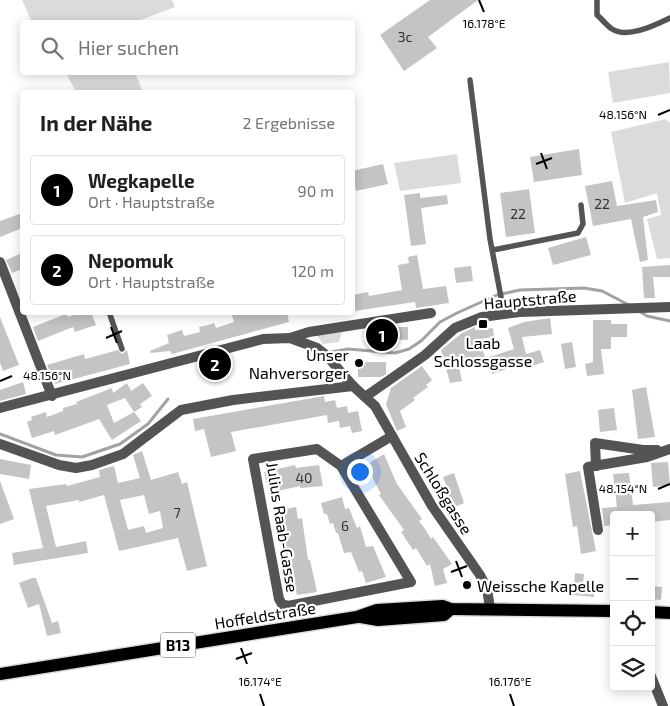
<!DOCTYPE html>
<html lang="de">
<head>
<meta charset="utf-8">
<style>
	:root { --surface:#fff; --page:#f6f6f6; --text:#202124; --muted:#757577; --line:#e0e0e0; --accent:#000 }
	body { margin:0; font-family:"Exo 2",sans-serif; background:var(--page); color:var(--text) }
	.controls { position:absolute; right:15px; bottom:15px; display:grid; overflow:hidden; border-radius:5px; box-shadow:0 2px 12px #0003 }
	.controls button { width:45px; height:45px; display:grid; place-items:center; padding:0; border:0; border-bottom:1px solid var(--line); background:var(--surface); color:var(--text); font:25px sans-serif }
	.you { position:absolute; left:359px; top:471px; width:18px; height:18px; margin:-12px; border:4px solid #fff; border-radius:50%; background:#1a73e8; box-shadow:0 0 0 8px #1a73e833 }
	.badge { display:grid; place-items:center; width:32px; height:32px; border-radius:50%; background:var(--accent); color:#fff; font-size:16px; font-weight:700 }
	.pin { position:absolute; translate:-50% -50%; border:2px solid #fff; box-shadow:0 1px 5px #0006 }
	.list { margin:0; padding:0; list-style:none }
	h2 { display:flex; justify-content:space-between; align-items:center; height:65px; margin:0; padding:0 20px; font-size:21px }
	h2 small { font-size:16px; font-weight:400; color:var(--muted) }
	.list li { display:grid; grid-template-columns:32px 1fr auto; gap:15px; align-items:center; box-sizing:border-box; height:70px; margin:0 10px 10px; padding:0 10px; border:1px solid var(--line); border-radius:5px }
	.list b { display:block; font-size:19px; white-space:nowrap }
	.list p { margin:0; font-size:16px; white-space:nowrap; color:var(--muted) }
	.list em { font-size:16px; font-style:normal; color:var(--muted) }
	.icon { flex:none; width:28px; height:28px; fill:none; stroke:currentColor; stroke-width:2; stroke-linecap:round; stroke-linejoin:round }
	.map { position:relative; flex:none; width:670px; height:706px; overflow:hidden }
	.search { position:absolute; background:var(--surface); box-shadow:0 2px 12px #0003; left:20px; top:20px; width:335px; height:55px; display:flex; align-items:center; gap:12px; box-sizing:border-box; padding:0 18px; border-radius:5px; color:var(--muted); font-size:19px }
	.panel { position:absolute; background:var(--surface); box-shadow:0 2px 12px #0003; left:20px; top:90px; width:335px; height:225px; border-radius:5px }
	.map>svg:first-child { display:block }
	.green { fill:#dbdbdb }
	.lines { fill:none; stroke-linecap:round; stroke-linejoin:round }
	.stream { stroke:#a2a2a2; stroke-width:3 }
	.building { fill:#c4c4c4; fill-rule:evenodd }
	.primary-casing { stroke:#dbdbdb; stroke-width:15 }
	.service { stroke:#545454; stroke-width:5.5 }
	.minor { stroke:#545454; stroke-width:10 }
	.tertiary { stroke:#545454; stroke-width:10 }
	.primary { stroke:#000; stroke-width:12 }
	.ticks { fill:none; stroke:#000; stroke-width:2 }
	.poi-dot { fill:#000; stroke:#fff; stroke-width:2 }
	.labels { text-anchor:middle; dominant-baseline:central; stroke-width:4.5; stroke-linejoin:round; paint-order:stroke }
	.number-label { font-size:14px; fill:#313131 }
	.shield { fill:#fff; stroke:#4c4c4c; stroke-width:1 }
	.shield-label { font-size:15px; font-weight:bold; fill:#000 }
	.street-label { font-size:16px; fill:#000; stroke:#fff }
	.poi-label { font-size:16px; fill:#000; stroke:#fff }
	.ticks-label { font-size:12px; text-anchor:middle; fill:#000; stroke:#fff; stroke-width:4.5; stroke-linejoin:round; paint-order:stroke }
</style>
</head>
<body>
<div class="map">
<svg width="670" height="706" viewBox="0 0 670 706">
	<rect width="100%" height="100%" fill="#fff"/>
	<g class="green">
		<polygon points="22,0 172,0 175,7 135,22 32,22"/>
		<polygon points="669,62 670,93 613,103 608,72"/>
		<polygon points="66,73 135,73 143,92 76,92"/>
		<polygon points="666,119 670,123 670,258 657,259 647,219 661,215 657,193 625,203 611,132"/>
		<polygon points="457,154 461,183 400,191 394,163"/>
		<polygon points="342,332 339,342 323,344 316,335"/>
	</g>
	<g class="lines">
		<g class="stream">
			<polyline points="639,311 647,316 670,321"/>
			<polyline points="331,352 348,349 395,353 409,349 421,341 440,322 457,313 497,295 520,290 584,288 602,291 629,305"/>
			<polyline points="0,434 56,455 82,457 120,444 148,424 168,399"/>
		</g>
	</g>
	<g class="building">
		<polygon points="430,0 478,0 428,37 437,48 404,71 380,35"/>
		<polygon points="579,149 582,175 534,182 530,157"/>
		<polygon points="383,164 388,184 356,191 352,171"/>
		<polygon points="612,181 617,206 656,200 658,212 643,217 648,260 640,262 631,219 593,226 585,186"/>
		<polygon points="529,189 535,233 506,237 500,193"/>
		<polygon points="420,193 420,198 447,195 448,204 421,208 426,244 411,246 404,195"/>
		<polygon points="22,213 22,228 0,237 0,221"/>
		<polygon points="586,237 591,255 553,265 548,248"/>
		<polygon points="22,253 22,269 12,273 6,260"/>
		<polygon points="417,255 423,289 446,286 449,303 416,308 415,302 354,311 352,295 368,292 369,296 402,290 398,265 409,263 408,257"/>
		<polygon points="670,265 670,277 653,277 655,298 644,298 642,267"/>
		<polygon points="471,266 473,281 456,283 454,268"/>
		<polygon points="83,312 91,312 96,325 75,332 73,327 38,341 33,327 66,314 68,317"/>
		<polygon points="231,312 287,312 289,322 172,354 170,351 151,353 150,351 169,343 167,335 182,330 184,336 200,332 199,327 208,325 214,323 216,328 234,322"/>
		<polygon points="0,317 19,365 3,371 0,363"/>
		<polygon points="550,318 552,334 522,337 526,354 540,350 544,362 529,367 528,362 492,374 486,358 514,349 508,328 524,322"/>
		<polygon points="593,320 611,320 611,324 627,324 627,337 611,337 611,349 601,349 604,374 587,376 585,364 593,362"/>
		<polygon points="392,327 408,327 408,340 368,338 368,330 392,332"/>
		<polygon points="475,327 475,330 493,328 494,337 479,339 485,357 459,367 462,381 450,383 441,350 462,333"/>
		<polygon points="572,342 576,367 565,369 561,344"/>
		<polygon points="118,350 122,354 127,350 130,364 55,384 47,365 84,354 85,359"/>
		<circle cx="225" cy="362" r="6"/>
		<polygon points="358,362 386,362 386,374 381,377 358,377"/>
		<polygon points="422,366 432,380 426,385 428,387 413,398 415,400 400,411 406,427 397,431 386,404 391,388"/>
		<polygon points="23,382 26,394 0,401 0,390"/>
		<path d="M127 383 131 391 143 383 152 396 140 404 142 407 134 412 141 421 112 440 99 419 55 435 54 431 32 438 27 422 32 420 31 417 46 412 47 417 63 411V408L77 404 76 402 112 388 113 393ZM125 398 134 412 114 423 107 405Z"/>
		<polygon points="646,387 655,437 638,439 632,390"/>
		<polygon points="324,396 325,402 335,400 337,408 347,406 348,413 358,411 362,431 352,433 350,426 340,428 339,421 328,423 327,415 231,432 236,451 211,457 204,429 195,431 193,419"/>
		<polygon points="614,408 617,430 600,432 598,410"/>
		<path d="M142 451 151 480 178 472 182 484 187 482 207 566 187 571 178 538 119 551 104 495 79 502V500L46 506 56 547 86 541 88 553 14 565 12 553 43 548 29 489 66 484 67 486 100 477 99 470 114 466 118 483 140 478 133 455ZM144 495 149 514 160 511 163 528 146 533 144 526 128 530 120 500Z"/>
		<polygon points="384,454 397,484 422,519 419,521 425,529 431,539 433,537 452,564 443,569 447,583 435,586 430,564 427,566 416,548 413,550 401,532 404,530 379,495 381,494 366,465"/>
		<polygon points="0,459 31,465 29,479 0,474"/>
		<polygon points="668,462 670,485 653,487 651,463"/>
		<polygon points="295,465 296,468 319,465 323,486 300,488 300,486 269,493 264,472"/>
		<polygon points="580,471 596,551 581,554 577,526 573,527 565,474"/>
		<polygon points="454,473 464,503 452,508 447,504 441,489 447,487 443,477"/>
		<polygon points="629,473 633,505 670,502 670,520 651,522 651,515 614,515 614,525 604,526 602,508 617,507 613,474"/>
		<polygon points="0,481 14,519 0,524"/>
		<polygon points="342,497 345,509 349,508 357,528 360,526 366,547 373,546 386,577 366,583 362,571 359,572 351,552 344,553 338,533 336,533 333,523 330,524 327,514 324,514 321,503"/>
		<polygon points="296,507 298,519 302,518 308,560 310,560 317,592 297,595 289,563 287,564 281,522 277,522 275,511"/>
		<polygon points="575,573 584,574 583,583 595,584 594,597 573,595"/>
		<polygon points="32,578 36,578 52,623 58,621 61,633 47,636 39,604 28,608 19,583"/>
		<polygon points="471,579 473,587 464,590 461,582"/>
		<polygon points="651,586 662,587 661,600 651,599"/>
	</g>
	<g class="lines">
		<defs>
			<g id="primary">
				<polyline points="651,612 670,613"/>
				<polyline points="361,617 378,620 444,615 451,609"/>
				<polyline points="0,674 357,617 377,610 443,606 451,609 614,611"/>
			</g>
		</defs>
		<use href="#primary" class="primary-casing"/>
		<g class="service">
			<path d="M597 0V15C602 19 607 26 612 29 628 39 655 25 670 18"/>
			<polyline points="470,80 490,239 504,313"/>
			<polyline points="493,250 578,233 583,224 581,205"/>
			<polyline points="109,312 122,349"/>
		</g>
		<g class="minor">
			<polyline points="0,262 52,396"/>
			<polyline points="290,338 309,332 431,313"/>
			<polyline points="365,397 425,355 455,328 482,317 520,312 670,307"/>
			<polyline points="0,444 59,465 76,468 92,465 123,454 181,410 233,400 353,386"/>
			<polyline points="341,466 317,449 253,459 279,599 282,604 288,606 411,582 341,466 392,436"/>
			<polyline points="596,466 595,443 643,450 657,450"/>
			<polyline points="598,530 588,467 647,457 670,449"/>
			<polyline points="651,676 663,706"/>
		</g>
		<polyline class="tertiary" points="0,408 263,339 290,338 317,348 327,356 353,386 375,406 432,506 480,575 487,589 490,608"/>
		<use href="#primary" class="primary"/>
	</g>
	<path class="ticks" d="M479 0 484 12M658 115 670 110M541 153 547 169M536 164 552 158M111 327 117 343M106 338 122 331M0 381 12 376M658 489 670 484M456 561 462 577M451 572 467 566M241 648 247 664M236 659 252 653M260 694 264 706M510 694 514 706"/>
	<g class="poi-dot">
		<rect x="478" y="319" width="10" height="10" rx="2.5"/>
		<circle cx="359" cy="363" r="5"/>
		<circle cx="467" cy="585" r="5"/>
	</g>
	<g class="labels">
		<g class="number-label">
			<text x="405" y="36">3c</text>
			<text x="602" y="203">22</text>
			<text x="518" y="213">22</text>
			<text x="304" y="477">40</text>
			<text x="177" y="512">7</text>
			<text x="345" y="525">6</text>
		</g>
		<rect class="shield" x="160.5" y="632.5" width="35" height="25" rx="4"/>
		<g class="shield-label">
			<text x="178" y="645">B13</text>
		</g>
		<g class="street-label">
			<text transform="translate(530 299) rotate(-5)">Hauptstraße</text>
			<text transform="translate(444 493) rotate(58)">Schloßgasse</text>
			<text transform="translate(283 527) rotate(81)">Julius Raab-Gasse</text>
			<text transform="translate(265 615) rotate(-9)">Hoffeldstraße</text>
		</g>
		<g class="poi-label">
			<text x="483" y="342">Laab<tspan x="483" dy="18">Schlossgasse</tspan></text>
			<text x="349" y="354" text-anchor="end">Unser<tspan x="349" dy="18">Nahversorger</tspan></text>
			<text x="477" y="585" text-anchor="start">Weissche Kapelle</text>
		</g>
	</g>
	<g class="ticks-label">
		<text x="484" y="28">16.178°E</text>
		<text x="623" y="119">48.156°N</text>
		<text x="47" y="380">48.156°N</text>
		<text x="623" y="493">48.154°N</text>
		<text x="260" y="686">16.174°E</text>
		<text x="510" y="686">16.176°E</text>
	</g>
</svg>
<div class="controls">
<button>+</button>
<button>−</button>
<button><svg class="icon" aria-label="locate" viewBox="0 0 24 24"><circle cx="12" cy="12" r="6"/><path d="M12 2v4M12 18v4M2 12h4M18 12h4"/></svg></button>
<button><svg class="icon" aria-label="layers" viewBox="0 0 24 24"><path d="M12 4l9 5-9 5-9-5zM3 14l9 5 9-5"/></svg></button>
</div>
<div class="you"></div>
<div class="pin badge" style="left:382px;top:335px">1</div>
<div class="pin badge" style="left:215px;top:364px">2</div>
<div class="search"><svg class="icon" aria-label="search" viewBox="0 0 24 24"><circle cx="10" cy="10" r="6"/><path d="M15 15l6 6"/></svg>Hier suchen</div>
<section class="panel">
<h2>In der Nähe<small>2 Ergebnisse</small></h2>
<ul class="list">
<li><span class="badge">1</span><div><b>Wegkapelle</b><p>Ort · Hauptstraße</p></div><em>90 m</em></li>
<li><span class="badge">2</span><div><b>Nepomuk</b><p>Ort · Hauptstraße</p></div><em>120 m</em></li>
</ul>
</section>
</div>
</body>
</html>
